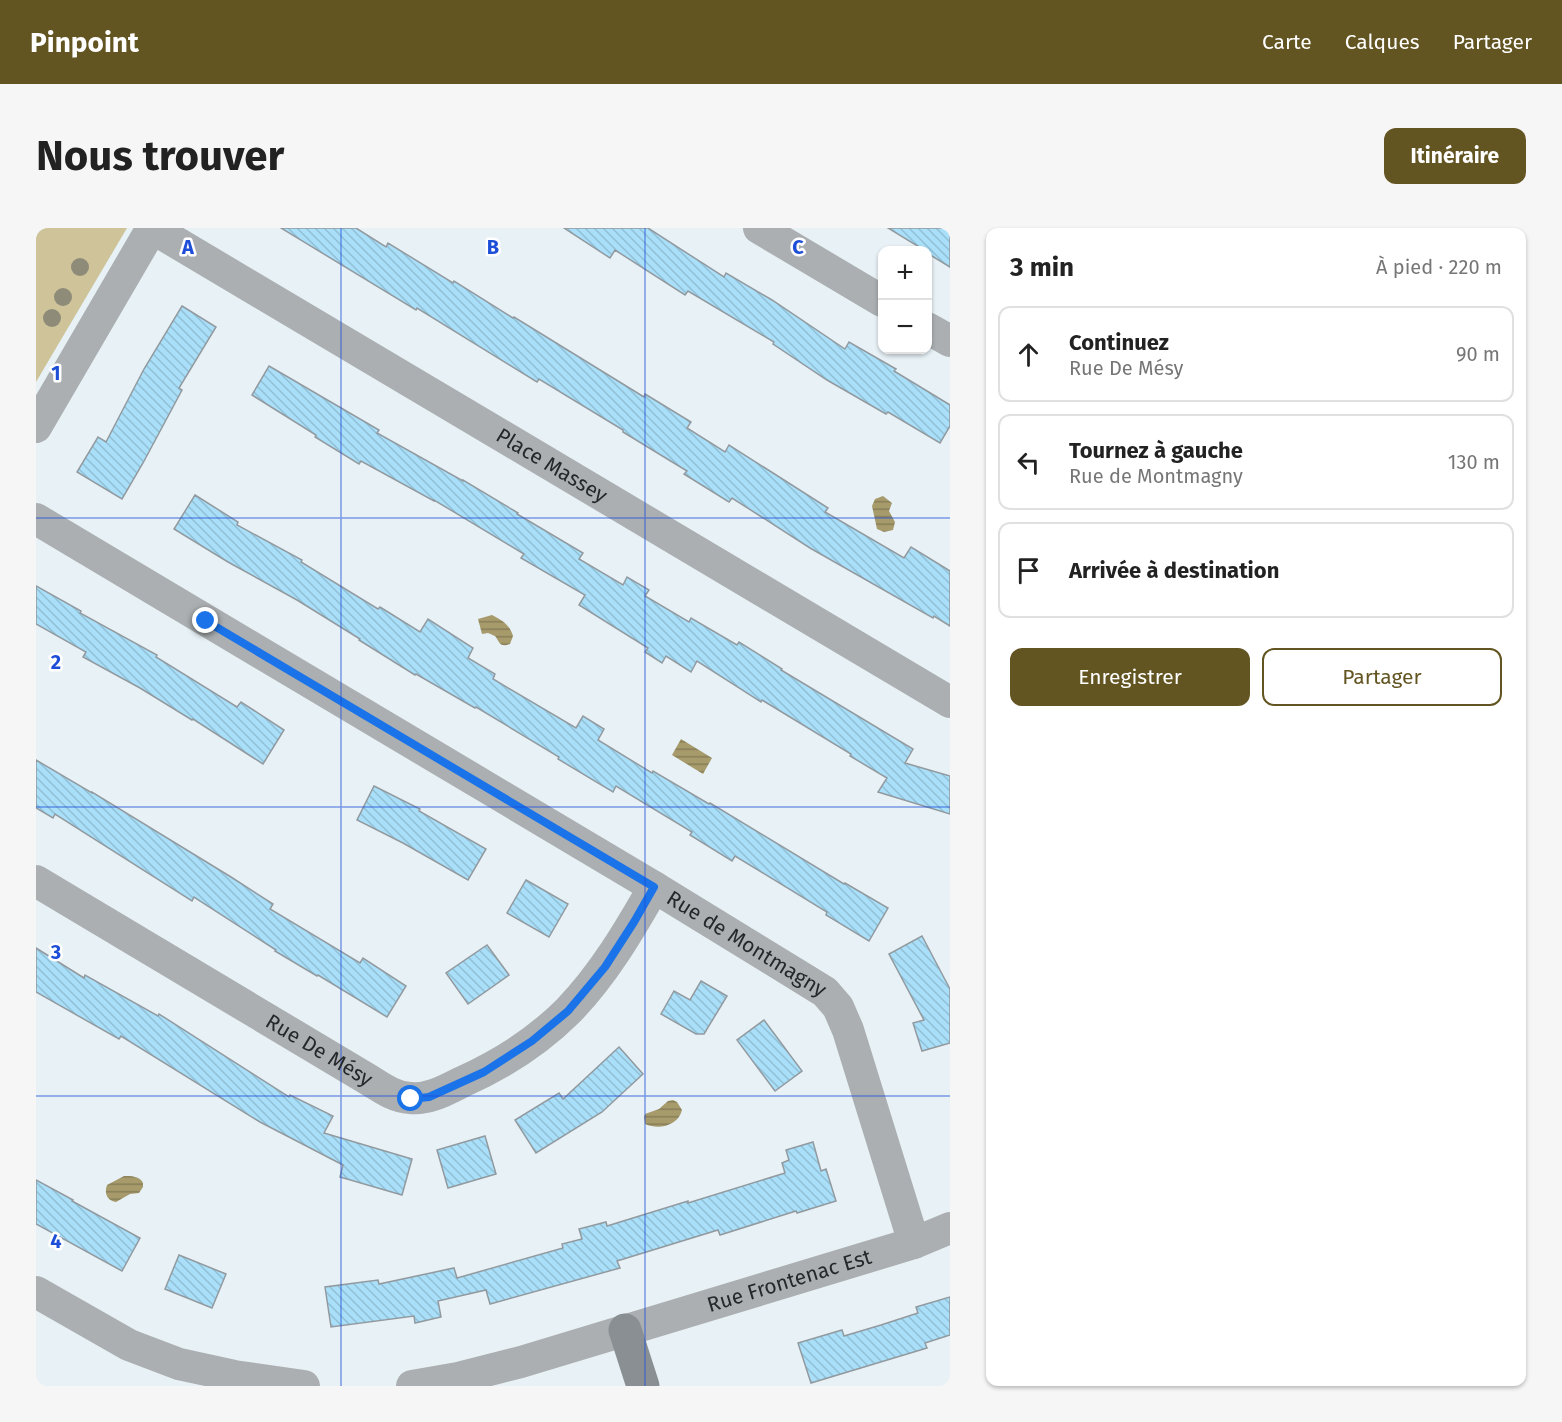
<!DOCTYPE html>
<html lang="fr">
<head>
<meta charset="utf-8">
<style>
	:root { --surface:#fff; --page:#f6f6f6; --text:#222; --muted:#767676; --line:#e0e0e0; --accent:#635522 }
	body { margin:0; font-family:"Fira Sans",sans-serif; background:var(--page); color:var(--text) }
	.controls { position:absolute; right:18px; top:18px; display:grid; overflow:hidden; border-radius:12px; box-shadow:0 2px 4px #0004 }
	.controls button { width:54px; height:54px; display:grid; place-items:center; padding:0; border:0; border-bottom:2px solid var(--line); background:var(--surface); color:var(--text); font:30px sans-serif }
	.stop { position:absolute; width:18px; height:18px; margin:-14px; border:4px solid #1a73e8; border-radius:50%; background:#fff }
	.stop.end { background:#1a73e8; border-color:#fff; box-shadow:0 2px 6px #0008 }
	.list { margin:0; padding:0; list-style:none }
	h2 { display:flex; justify-content:space-between; align-items:center; height:78px; margin:0; padding:0 24px; font-size:26px }
	h2 small { font-size:20px; font-weight:400; color:var(--muted) }
	.list li { display:grid; grid-template-columns:39px 1fr auto; gap:18px; align-items:center; box-sizing:border-box; height:96px; margin:0 12px 12px; padding:0 12px; border:2px solid var(--line); border-radius:12px }
	.list b { display:block; font-size:22px; white-space:nowrap }
	.list p { margin:0; font-size:20px; white-space:nowrap; color:var(--muted) }
	.list em { font-size:20px; font-style:normal; color:var(--muted) }
	.actions { display:flex; gap:12px; padding:18px 24px }
	.actions a { flex:1; padding:14px 0; border:2px solid var(--accent); border-radius:12px; text-align:center; font-size:21px; color:var(--accent) }
	.actions .main { background:var(--accent); color:#fff }
	.icon { flex:none; width:33px; height:33px; fill:none; stroke:currentColor; stroke-width:2; stroke-linecap:round; stroke-linejoin:round }
	.map { position:relative; flex:none; width:914px; height:1158px; overflow:hidden; border-radius:12px }
	header { display:flex; align-items:center; gap:36px; box-sizing:border-box; height:84px; padding:0 30px; background:var(--accent); color:#fff }
	header strong { font-size:28px }
	nav { display:flex; gap:33px; margin-inline-start:auto; font-size:21px }
	.intro { display:flex; align-items:center; justify-content:space-between; box-sizing:border-box; height:144px; padding:0 36px }
	h1 { margin:0; font-size:42px }
	.button { padding:15px 27px; border-radius:12px; background:var(--accent); color:#fff; font-size:21px; font-weight:700 }
	main { display:flex; gap:36px; padding:0 36px }
	aside { flex:1; background:var(--surface); border-radius:12px; box-shadow:0 2px 4px #0004 }
	.map>svg:first-child { display:block }
	.green { fill:#cec399 }
	.water { fill:url(#water-rules) }
	.building { fill:url(#building-back-hatch); stroke:#929a9f; stroke-width:1.5 }
	.lines { fill:none; stroke-linecap:round; stroke-linejoin:round }
	.street { stroke:#abafb1; stroke-width:32 }
	.secondary { stroke:#898f92; stroke-width:33 }
	.tree { fill:#8e8c79 }
	.route { stroke:#1a73e8; stroke-width:8 }
	.grid { fill:none; stroke:#1d4ed8; stroke-width:1.5; stroke-opacity:0.55 }
	.labels { text-anchor:middle; dominant-baseline:central; stroke-width:5; stroke-linejoin:round; paint-order:stroke }
	.street-label { font-size:21px; fill:#25282a; stroke:#fff }
	.grid-label { font-size:20px; text-anchor:middle; font-weight:bold; fill:#1d4ed8; stroke:#fff; stroke-width:5; stroke-linejoin:round; paint-order:stroke }
</style>
</head>
<body>
<header>
<strong>Pinpoint</strong>
<nav><a>Carte</a><a>Calques</a><a>Partager</a></nav>
</header>
<div class="intro"><h1>Nous trouver</h1><a class="button">Itinéraire</a></div>
<main>
<div class="map">
<svg width="914" height="1158" viewBox="0 0 914 1158">
	<defs>
		<pattern id="water-rules" width="6" height="5" patternUnits="userSpaceOnUse" patternTransform="scale(1.5)"><rect width="6" height="5" fill="#a79a6b"/><path d="M0 2.5h6" fill="none" stroke="#887e58"/></pattern>
		<pattern id="building-back-hatch" width="6" height="6" patternUnits="userSpaceOnUse" patternTransform="scale(1.5)"><rect width="6" height="6" fill="#a9dff9"/><path d="M-1 5l2 2M0 0l6 6M5-1l2 2" fill="none" stroke="#91bfd6"/></pattern>
	</defs>
	<rect width="100%" height="100%" fill="#e7f1f6"/>
	<polygon class="green" points="0,0 91,0 0,154"/>
	<g class="water">
		<polygon points="847,268 856,275 853,283 859,294 857,302 848,304 841,301 836,278 839,271"/>
		<path d="M456 387C466 392 474 397 477 408L474 416C463 420 464 414 459 408 458 408 453 405 452 405L446 406 442 391Z"/>
		<polygon points="645,511 676,530 667,546 636,527"/>
		<path d="M637 872 641 874 646 882C642 898 623 902 609 896L608 889 609 886 623 881 632 873Z"/>
		<path d="M88 948C95 948 104 948 107 955V959L103 965 94 966 80 974C71 973 68 965 71 957Z"/>
	</g>
	<g class="building">
		<polygon points="245,0 320,0 350,19 352,15 417,55 418,53 477,90 478,89 608,169 609,166 655,194 651,200 689,224 693,217 792,280 789,284 868,330 875,319 914,343 914,398 898,388 897,390 774,320 696,270 693,274 648,246 651,243 587,204 587,202 503,151 501,154 381,80 380,82"/>
		<polygon points="528,0 612,0 688,49 690,45 736,72 809,121 813,114 860,141 858,143 914,177 914,198 904,215 852,184 850,186 791,152 737,116 738,114 652,63 649,67 579,22 574,30"/>
		<polygon points="852,0 914,0 914,39 891,25 891,22 888,22"/>
		<polygon points="146,78 180,99 143,160 146,162 107,235 86,271 41,244 62,209 70,214 108,141"/>
		<polygon points="233,138 343,202 341,205 427,253 427,252 482,285 481,286 547,325 543,331 587,357 591,349 613,362 609,368 653,394 655,390 701,417 703,414 746,441 745,442 877,521 869,535 914,548 914,586 842,564 851,550 814,528 815,526 726,472 725,474 661,433 655,444 630,428 626,435 609,424 612,420 543,377 549,367 485,330 488,326 398,272 398,273 325,233 323,236 279,209 280,207 216,167"/>
		<polygon points="159,267 202,294 201,297 266,332 265,334 342,381 344,379 384,404 392,391 437,420 432,430 459,446 457,451 540,500 547,488 568,501 562,512 616,545 617,543 673,576 674,575 808,656 809,655 852,680 833,713 790,687 791,684 699,628 696,633 654,607 656,604 580,558 577,564 522,531 523,529 440,479 439,480 380,446 379,447 323,412 324,411 261,372 192,334 138,301"/>
		<polygon points="0,358 45,383 44,385 121,427 120,429 201,479 205,474 248,502 227,536 157,491 156,492 104,460 47,429 50,424 0,396"/>
		<polygon points="0,532 56,565 56,564 195,649 237,676 234,681 324,735 327,730 370,758 351,789 282,747 281,748 239,723 240,722 158,669 156,673 19,586 17,590 0,580"/>
		<polygon points="338,558 384,581 383,583 450,621 432,652 367,615 321,592"/>
		<polygon points="490,652 532,676 513,709 471,685"/>
		<polygon points="886,708 914,761 914,815 886,823 877,795 888,792 853,726"/>
		<polygon points="451,717 473,747 432,776 410,745"/>
		<polygon points="0,720 48,750 49,747 122,788 123,786 253,869 254,867 297,888 288,905 376,931 366,967 304,949 307,937 224,894 85,808 83,811 0,764"/>
		<polygon points="665,753 691,768 668,806 660,806 625,786 638,763 654,772"/>
		<polygon points="728,792 766,843 739,863 701,812"/>
		<polygon points="583,819 607,846 566,884 500,925 479,892 523,865 527,871"/>
		<polygon points="449,908 460,946 412,960 401,922"/>
		<polygon points="777,914 785,943 790,941 800,973 761,985 760,983 684,1007 682,1002 581,1033 584,1040 454,1076 450,1062 402,1073 405,1089 379,1095 378,1088 295,1099 289,1059 342,1052 343,1056 418,1040 421,1050 527,1020 526,1016 546,1011 543,1001 570,994 571,998 652,973 652,975 749,945 746,935 753,932 750,922"/>
		<polygon points="0,952 37,972 36,973 104,1010 86,1043 0,996"/>
		<polygon points="143,1027 190,1046 176,1080 129,1061"/>
		<polygon points="914,1069 914,1107 889,1115 891,1120 775,1155 762,1115 806,1102 808,1108 845,1097 882,1085 880,1079"/>
	</g>
	<g class="lines">
		<g class="street">
			<path id="s1" d="M116 0 914 474"/>
			<polyline points="723,0 846,73"/>
			<polyline points="891,100 914,113"/>
			<polyline points="0,199 116,0"/>
			<path id="s2" d="M0 291 618 659 789 764 802 779 812 802 878 1015"/>
			<path id="s3" d="M0 653 333 852C346 860 358 869 374 870 393 872 410 862 426 854 464 837 502 813 532 783 567 747 593 703 618 659"/>
			<polyline points="0,1064 93,1117 143,1136 198,1148 268,1158"/>
			<path id="s4" d="M376 1158 422 1150 485 1134 878 1015 914 1000"/>
		</g>
		<polyline class="secondary" points="589,1102 607,1158"/>
	</g>
	<g class="tree">
		<circle cx="44" cy="39" r="9"/>
		<circle cx="27" cy="69" r="9"/>
		<circle cx="16" cy="90" r="9"/>
	</g>
	<g class="lines">
		<polyline class="route" points="170,393 618,659 598,694 569,739 532,783 496,813 448,844 393,869 375,871"/>
	</g>
	<path class="grid" d="M305 0V1158M609 0V1158M0 290H914M0 579H914M0 868H914"/>
	<g class="labels">
		<g class="street-label">
			<text stroke="none"><textPath href="#s1" startOffset="465">Place Massey</textPath></text>
			<text stroke="none"><textPath href="#s2" startOffset="828">Rue de Montmagny</textPath></text>
			<text stroke="none"><textPath href="#s3" startOffset="330">Rue De Mésy</textPath></text>
			<text stroke="none"><textPath href="#s4" startOffset="392">Rue Frontenac Est</textPath></text>
		</g>
	</g>
	<g class="grid-label">
		<text x="152" y="26">A</text>
		<text x="457" y="26">B</text>
		<text x="762" y="26">C</text>
		<text x="20" y="152">1</text>
		<text x="20" y="441">2</text>
		<text x="20" y="731">3</text>
		<text x="20" y="1020">4</text>
	</g>
</svg>
<div class="controls">
<button>+</button>
<button>−</button>
</div>
<div class="stop" style="left:375px;top:871px"></div>
<div class="stop end" style="left:170px;top:393px"></div>
</div>
<aside>
<h2>3 min<small>À pied · 220 m</small></h2>
<ul class="list">
<li><svg class="icon" aria-label="ahead" viewBox="0 0 24 24"><path d="M12 20V5M6 11l6-6 6 6"/></svg><div><b>Continuez</b><p>Rue De Mésy</p></div><em>90 m</em></li>
<li><svg class="icon" aria-label="left" viewBox="0 0 24 24"><path d="M17 20v-9H6M10 6l-5 5 5 5"/></svg><div><b>Tournez à gauche</b><p>Rue de Montmagny</p></div><em>130 m</em></li>
<li><svg class="icon" aria-label="arrive" viewBox="0 0 24 24"><path d="M6 21V4h12l-3 4 3 4H6"/></svg><div><b>Arrivée à destination</b></div></li>
</ul>
<div class="actions"><a class="main">Enregistrer</a><a>Partager</a></div>
</aside>
</main>
</body>
</html>
